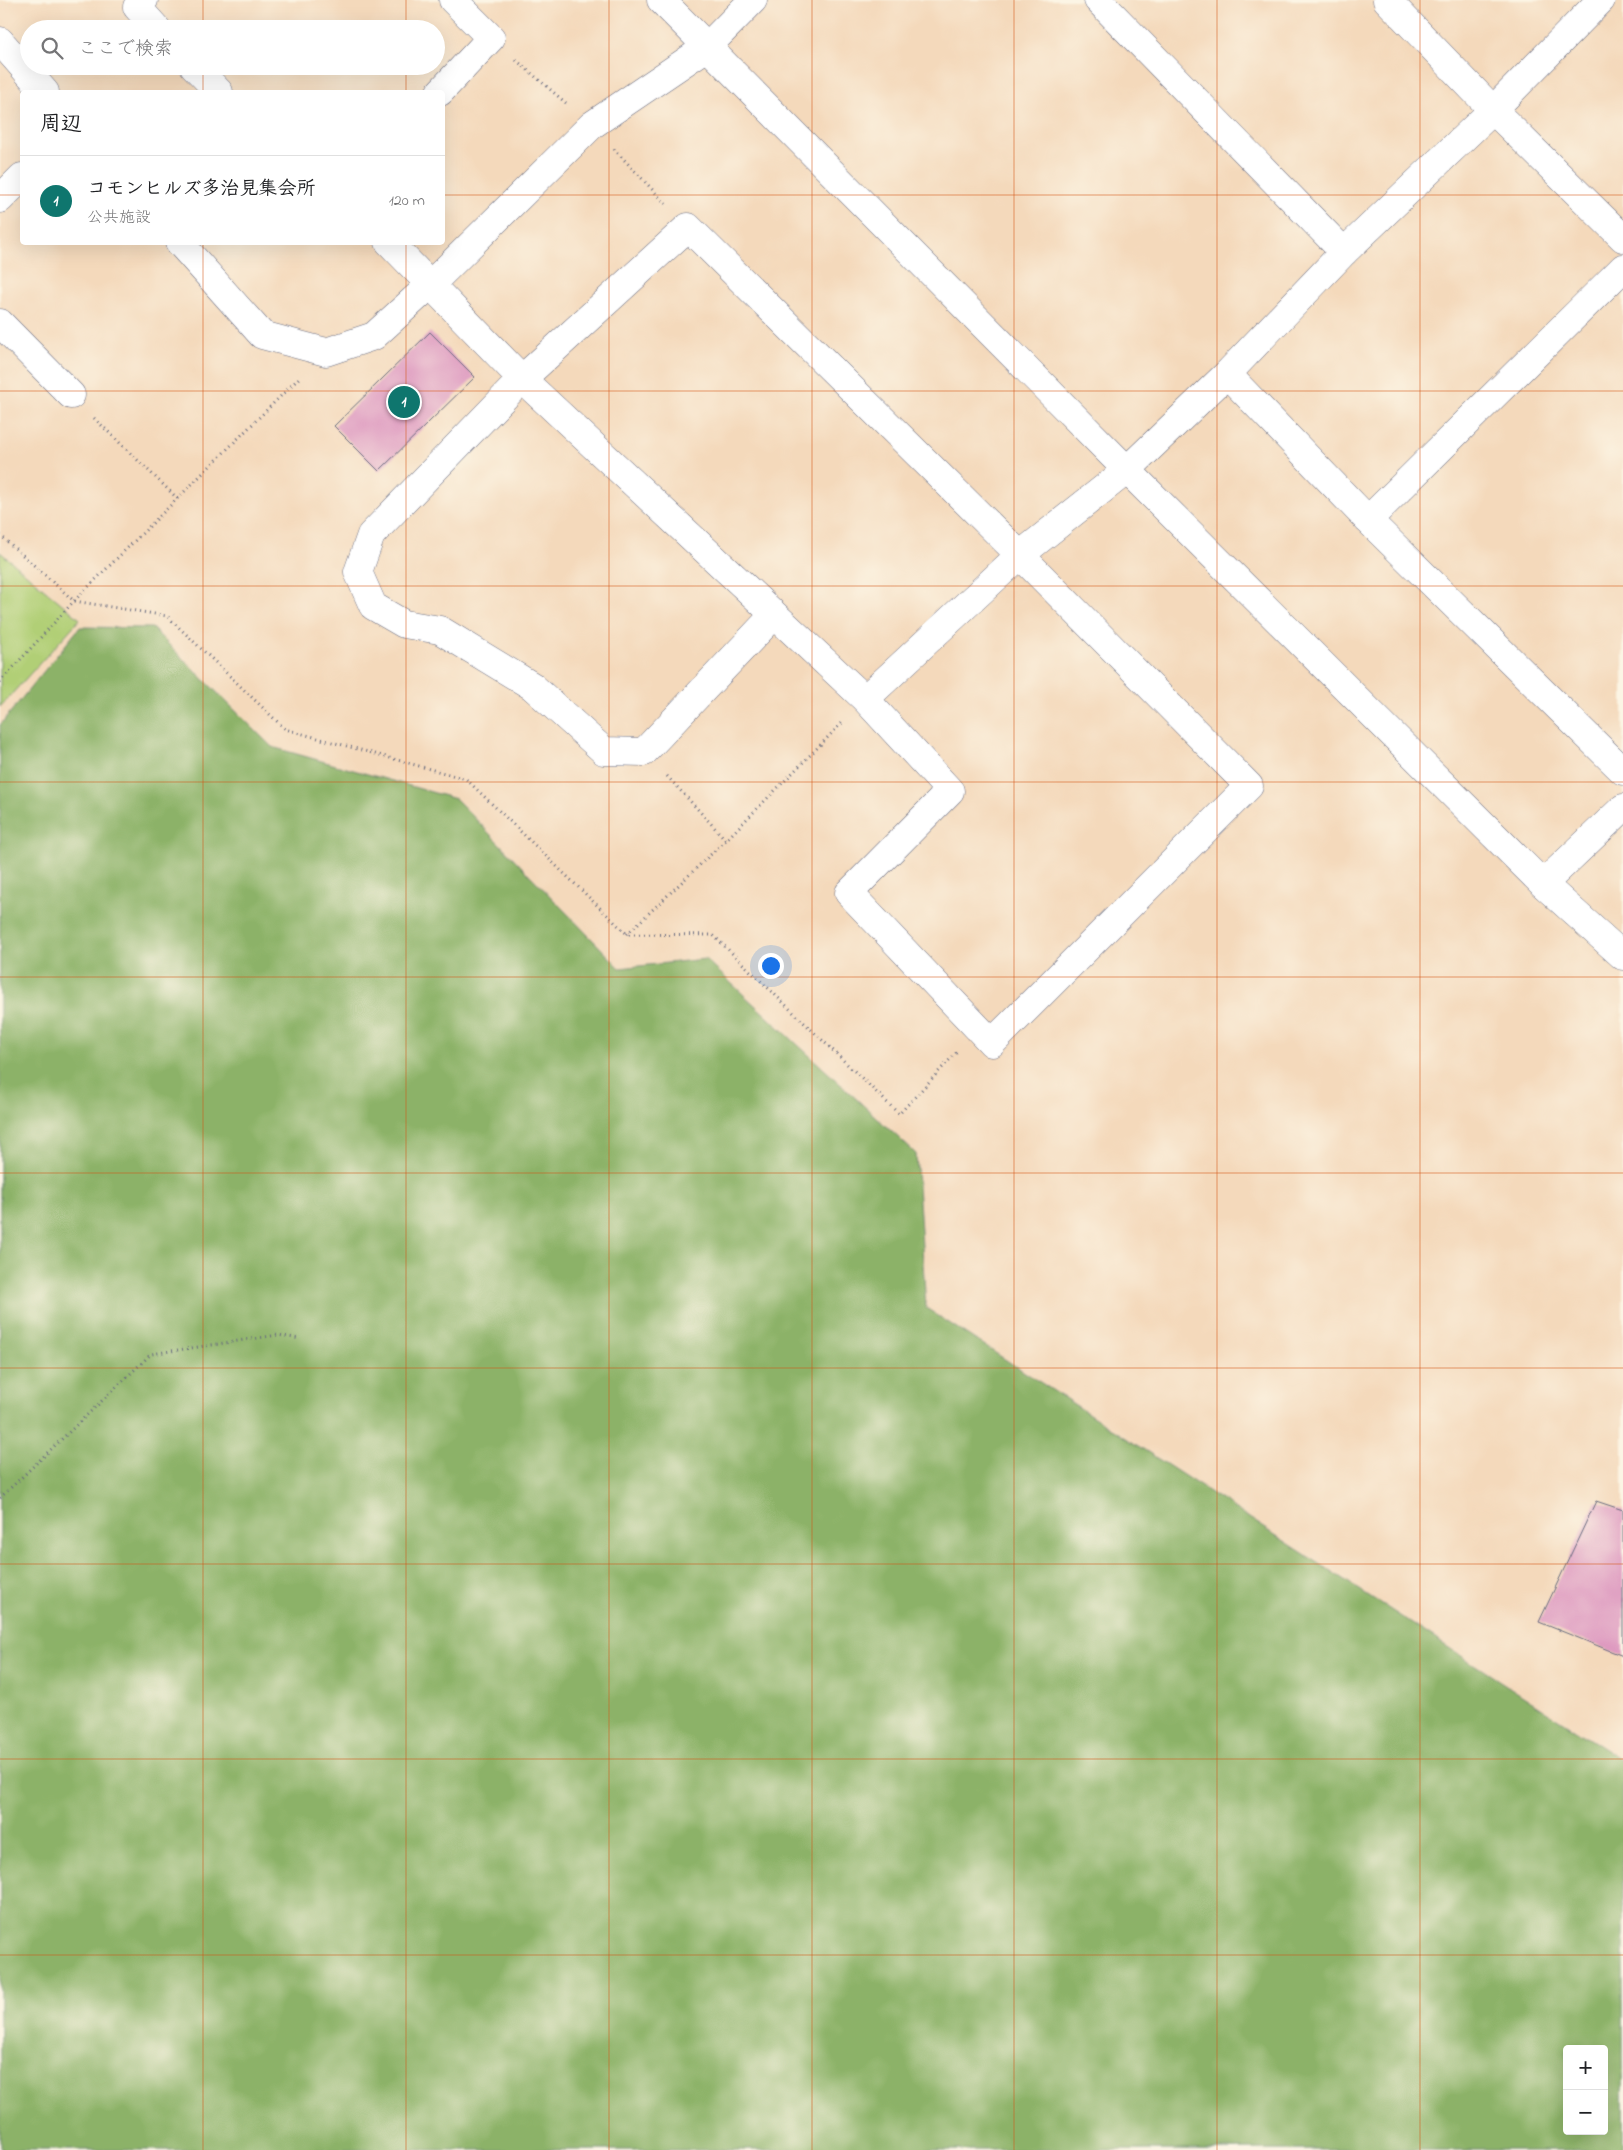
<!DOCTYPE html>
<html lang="ja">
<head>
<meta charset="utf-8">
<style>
	:root { --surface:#fff; --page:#f6f6f6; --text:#202124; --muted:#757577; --line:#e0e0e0; --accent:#0f766e }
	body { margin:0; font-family:"Indie Flower","Klee One",sans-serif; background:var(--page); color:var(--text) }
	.controls { position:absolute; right:15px; bottom:15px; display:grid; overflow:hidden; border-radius:5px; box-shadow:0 5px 20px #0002 }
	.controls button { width:45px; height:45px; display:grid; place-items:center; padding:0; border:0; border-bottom:1px solid var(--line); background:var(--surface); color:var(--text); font:25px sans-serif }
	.you { position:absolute; left:770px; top:965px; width:18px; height:18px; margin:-12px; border:4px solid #fff; border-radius:50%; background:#1a73e8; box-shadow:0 0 0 8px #1a73e833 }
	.badge { display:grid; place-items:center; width:32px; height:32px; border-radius:50%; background:var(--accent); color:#fff; font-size:16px; font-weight:700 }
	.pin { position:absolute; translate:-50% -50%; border:2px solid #fff; box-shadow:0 1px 5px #0006 }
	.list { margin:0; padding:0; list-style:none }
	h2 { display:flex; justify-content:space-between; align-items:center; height:65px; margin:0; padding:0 20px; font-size:21px }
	h2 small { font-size:16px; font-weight:400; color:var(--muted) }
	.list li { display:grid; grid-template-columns:32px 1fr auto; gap:15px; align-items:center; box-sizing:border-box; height:90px; padding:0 20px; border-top:1px solid var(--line) }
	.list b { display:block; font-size:19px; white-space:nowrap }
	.list p { margin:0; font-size:16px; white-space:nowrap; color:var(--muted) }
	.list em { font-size:16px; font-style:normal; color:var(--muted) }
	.icon { flex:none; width:28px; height:28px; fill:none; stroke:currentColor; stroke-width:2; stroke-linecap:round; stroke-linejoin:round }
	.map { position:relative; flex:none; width:1623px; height:2150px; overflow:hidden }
	.search { position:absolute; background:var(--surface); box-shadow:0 5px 20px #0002; left:20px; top:20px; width:425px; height:55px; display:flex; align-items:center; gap:12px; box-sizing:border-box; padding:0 18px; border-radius:28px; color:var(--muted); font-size:19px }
	.panel { position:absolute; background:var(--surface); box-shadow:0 5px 20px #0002; left:20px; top:90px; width:425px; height:155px; border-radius:5px }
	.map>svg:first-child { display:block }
	.green { fill:#b1cf76; stroke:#667f6a }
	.forest { fill:#8cb267; stroke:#547062; fill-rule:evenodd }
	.building { fill:#de9ac0 }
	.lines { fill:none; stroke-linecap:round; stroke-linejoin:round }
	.minor-casing { stroke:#676a7f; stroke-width:29 }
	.path { stroke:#676a7f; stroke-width:3; stroke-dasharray:1 4; stroke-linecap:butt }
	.minor { stroke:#fff; stroke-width:28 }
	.grid { fill:none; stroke:#d45514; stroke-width:1; stroke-opacity:0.55 }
</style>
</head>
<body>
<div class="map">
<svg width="1623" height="2150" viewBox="0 0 1623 2150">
	<rect width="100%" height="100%" fill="#fcf5e5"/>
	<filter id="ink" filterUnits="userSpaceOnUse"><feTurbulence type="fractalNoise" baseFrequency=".02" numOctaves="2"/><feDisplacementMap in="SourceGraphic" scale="10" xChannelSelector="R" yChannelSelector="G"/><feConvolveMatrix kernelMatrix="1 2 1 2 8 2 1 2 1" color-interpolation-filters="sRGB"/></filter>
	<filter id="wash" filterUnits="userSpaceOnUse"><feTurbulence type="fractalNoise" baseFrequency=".0096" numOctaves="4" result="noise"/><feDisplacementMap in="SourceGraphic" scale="20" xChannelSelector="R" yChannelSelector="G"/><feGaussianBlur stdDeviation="1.12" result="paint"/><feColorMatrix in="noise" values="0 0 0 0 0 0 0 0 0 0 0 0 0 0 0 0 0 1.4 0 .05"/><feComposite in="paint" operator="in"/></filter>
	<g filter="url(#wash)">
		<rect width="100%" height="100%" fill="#f4d9bb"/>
		<polygon class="green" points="0,552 80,619 0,707"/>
		<path class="forest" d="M80 627 152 628 272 747 456 799 620 968 705 959 916 1154 926 1308 1623 1761V2150H0V725ZM1567 2049H1604V2131H1567Z"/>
		<g id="blocks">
			<g class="building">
				<polygon points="430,332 475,377 379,471 334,426"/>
				<polygon points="1596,1501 1623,1510 1623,1656 1539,1622"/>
			</g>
		</g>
	</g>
	<g filter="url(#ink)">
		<use href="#blocks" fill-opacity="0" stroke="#676a7f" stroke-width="1"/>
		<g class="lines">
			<defs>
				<g id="minor">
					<polyline points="144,0 137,7 157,29"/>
					<polyline points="661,0 1127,470 1543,884 1623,956"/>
					<polyline points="1098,0 1344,252"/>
					<polyline points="1387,0 1493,110 1623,238"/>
					<polyline points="0,41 45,92"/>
					<polyline points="194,66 219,92"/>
					<polyline points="440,92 491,38 453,0"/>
					<polyline points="0,199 22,177"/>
					<polyline points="179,242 262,335 326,352 374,336 431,284 592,125 707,47 753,0"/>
					<polyline points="389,242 522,379 865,699 1020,555 1127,470 1227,374 1344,252 1493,110 1601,0"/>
					<polyline points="0,323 71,395"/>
					<polyline points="1227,374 1368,520 1623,771"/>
					<polyline points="1368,520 1623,268"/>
					<polyline points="774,615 644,752 604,751 532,686 440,630 404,624 373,606 358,572 371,535 522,379 688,227 1020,555 1249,786 992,1043 849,893 950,791 865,699"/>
					<polyline points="1543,884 1623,808"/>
				</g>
			</defs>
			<use href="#minor" class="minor-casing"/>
			<g class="path">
				<polyline points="516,60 566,103"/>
				<polyline points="614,149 666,204"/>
				<polyline points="94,418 178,499"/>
				<polyline points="0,535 74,601 167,616 285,729 466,779 627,934 713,935 899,1114 957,1052"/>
				<polyline points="0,682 74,601 299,378"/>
				<polyline points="667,776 726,840"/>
				<polyline points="627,934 726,840 842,723"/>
				<polyline points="0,1498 151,1354 278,1335 300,1339"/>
			</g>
			<use href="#minor" class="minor"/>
		</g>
	</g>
	<path class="grid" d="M203 0V29M406 0V29M609 0V2150M812 0V2150M1014 0V2150M1217 0V2150M1420 0V2150M203 66V92M406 66V92M0 195H22M442 195H1623M203 242V2150M406 242V2150M0 391H1623M0 586H1623M0 782H1623M0 977H1623M0 1173H1623M0 1368H1623M0 1564H1623M0 1759H1623M0 1955H1623"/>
</svg>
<div class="controls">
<button>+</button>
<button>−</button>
</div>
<div class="you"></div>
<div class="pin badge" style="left:404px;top:402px">1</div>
<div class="search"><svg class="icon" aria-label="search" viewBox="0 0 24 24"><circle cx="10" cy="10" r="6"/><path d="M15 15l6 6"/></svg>ここで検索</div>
<section class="panel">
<h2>周辺<small></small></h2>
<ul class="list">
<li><span class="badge">1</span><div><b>コモンヒルズ多治見集会所</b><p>公共施設</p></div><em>120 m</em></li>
</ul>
</section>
</div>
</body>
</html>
